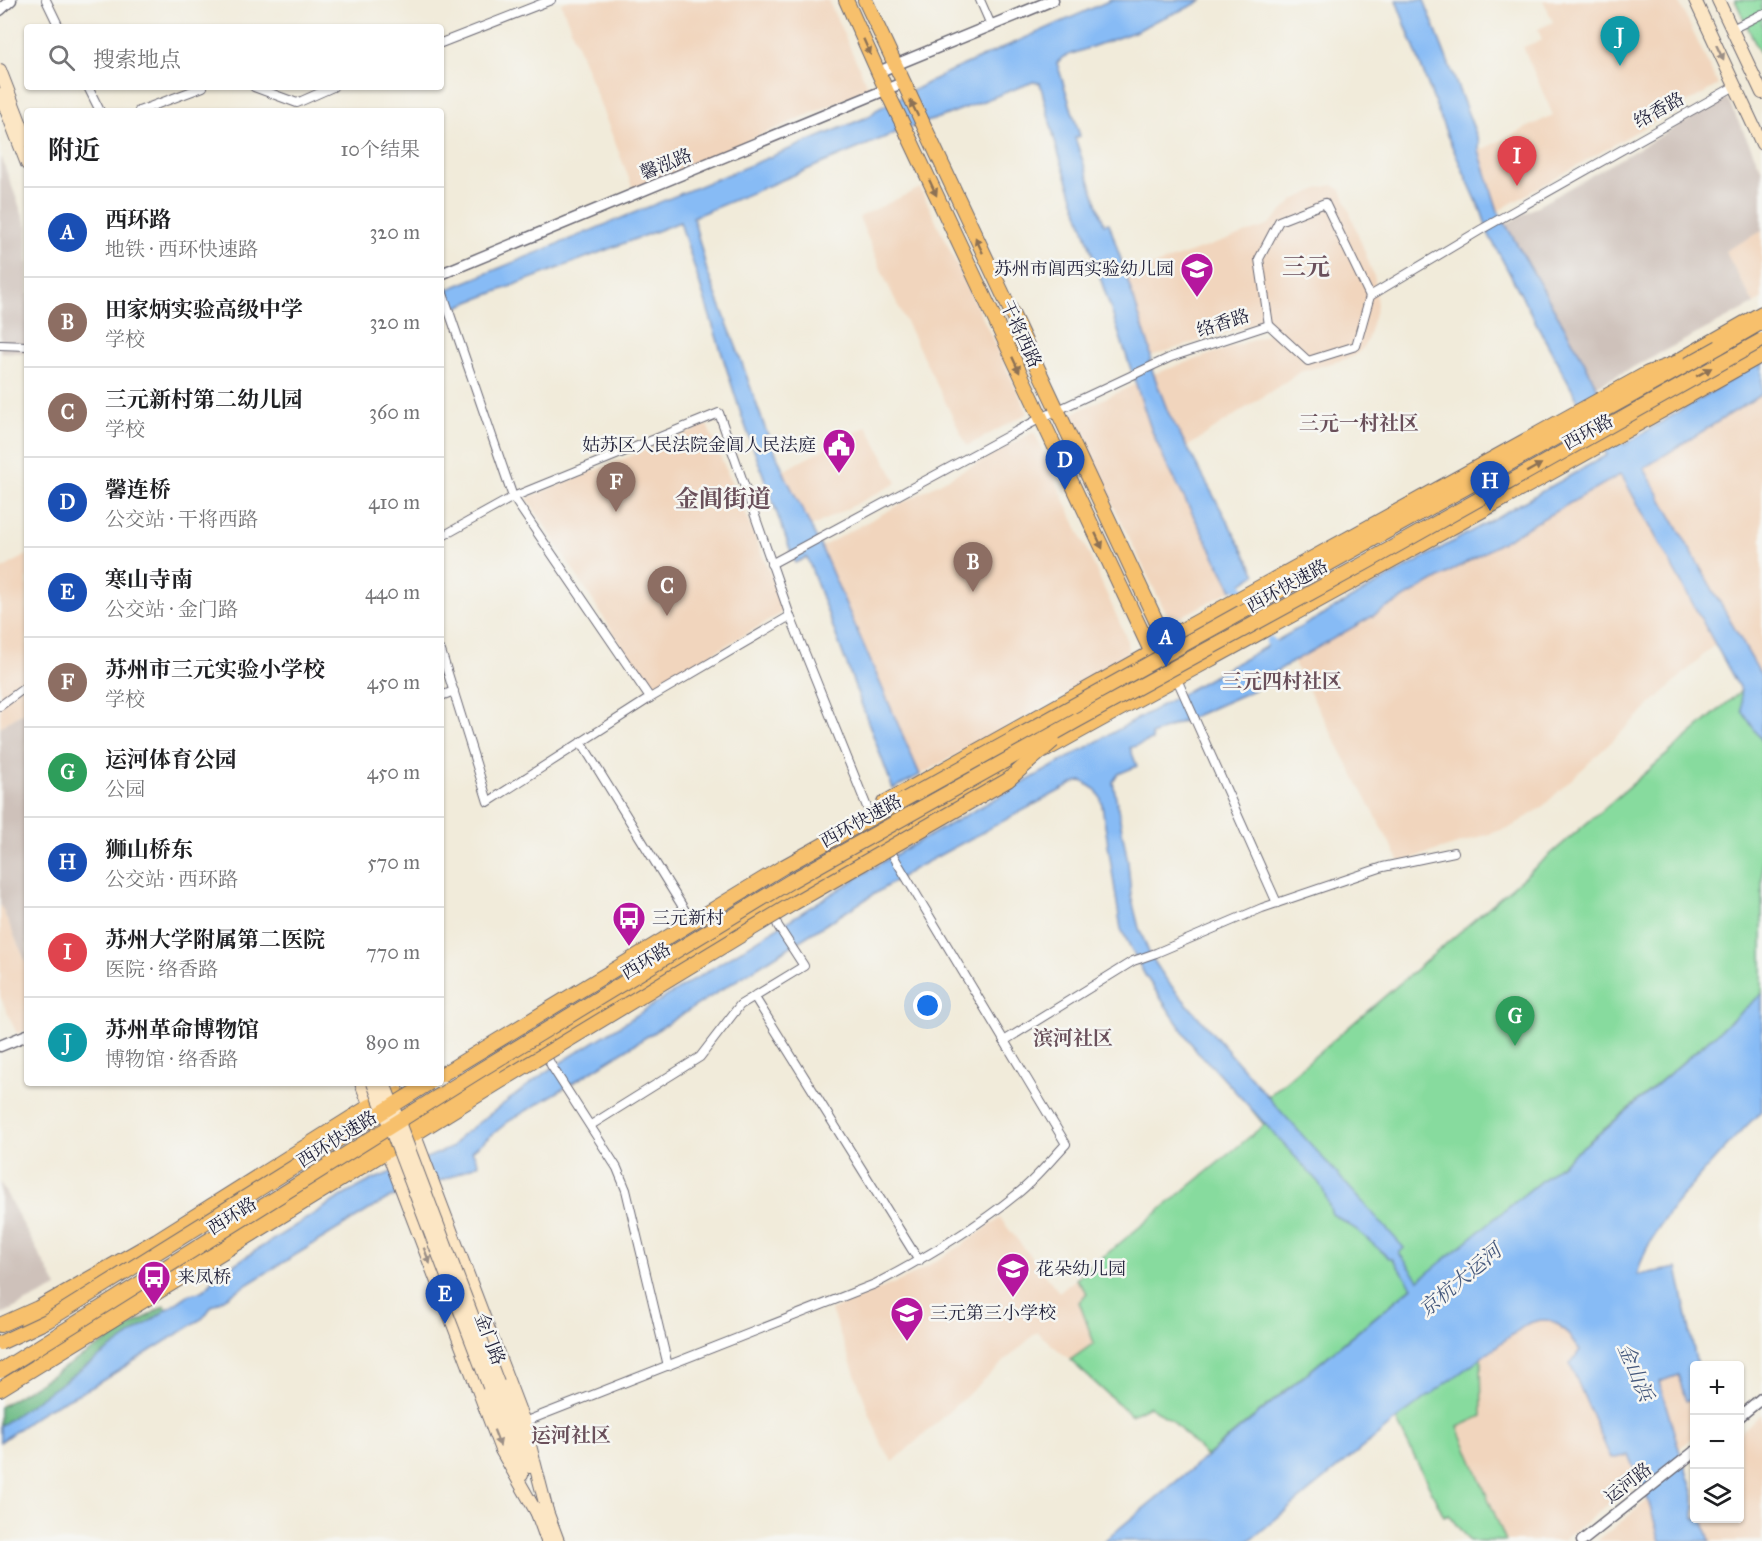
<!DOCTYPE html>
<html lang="zh">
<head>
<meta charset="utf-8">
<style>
	:root { --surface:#fff; --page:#f6f6f6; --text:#202124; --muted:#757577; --line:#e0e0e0; --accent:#7c3aed }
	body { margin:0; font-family:"IM FELL Great Primer","Noto Serif SC",serif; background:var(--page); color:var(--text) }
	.controls { position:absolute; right:18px; bottom:18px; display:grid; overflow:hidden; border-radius:6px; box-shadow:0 2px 4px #0004 }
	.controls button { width:54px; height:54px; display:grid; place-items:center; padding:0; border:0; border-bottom:2px solid var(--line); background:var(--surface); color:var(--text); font:30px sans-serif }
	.you { position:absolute; left:928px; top:1006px; width:21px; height:21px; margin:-15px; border:4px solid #fff; border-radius:50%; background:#1a73e8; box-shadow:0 0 0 9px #1a73e833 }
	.badge { display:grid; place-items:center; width:39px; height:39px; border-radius:50%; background:var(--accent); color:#fff; font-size:20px; font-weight:700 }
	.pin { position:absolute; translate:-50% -50px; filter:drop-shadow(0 2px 3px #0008) }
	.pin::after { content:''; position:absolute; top:32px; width:21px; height:18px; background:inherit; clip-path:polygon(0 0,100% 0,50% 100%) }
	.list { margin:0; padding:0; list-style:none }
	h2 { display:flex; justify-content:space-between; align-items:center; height:78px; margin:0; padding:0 24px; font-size:26px }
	h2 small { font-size:20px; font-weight:400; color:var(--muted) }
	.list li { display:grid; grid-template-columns:39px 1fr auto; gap:18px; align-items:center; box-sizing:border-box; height:90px; padding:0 24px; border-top:2px solid var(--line) }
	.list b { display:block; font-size:22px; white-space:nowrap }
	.list p { margin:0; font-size:20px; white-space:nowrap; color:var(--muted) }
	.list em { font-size:20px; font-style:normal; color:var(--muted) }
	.icon { flex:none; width:33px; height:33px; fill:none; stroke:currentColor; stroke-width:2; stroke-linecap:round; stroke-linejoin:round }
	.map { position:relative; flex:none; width:1762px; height:1541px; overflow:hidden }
	.search { position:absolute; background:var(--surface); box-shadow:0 2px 4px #0004; left:24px; top:24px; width:420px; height:66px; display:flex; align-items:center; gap:15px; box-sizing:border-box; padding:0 21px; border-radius:6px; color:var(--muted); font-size:22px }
	.panel { position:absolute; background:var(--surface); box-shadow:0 2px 4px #0004; left:24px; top:108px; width:420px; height:978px; border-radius:6px }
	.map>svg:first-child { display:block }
	.built { fill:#f1d5bd }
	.industrial { fill:#cec1ba }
	.green { fill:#87db9e; stroke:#547e6c; stroke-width:1.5 }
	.forest { fill:#6dbb85; stroke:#486e60; stroke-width:1.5 }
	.water { fill:#87bbf5; stroke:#546e98; stroke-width:1.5 }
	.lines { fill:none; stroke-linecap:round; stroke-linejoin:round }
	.canal { stroke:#87bbf5; stroke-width:9 }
	.minor-casing { stroke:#6a6873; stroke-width:10 }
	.tertiary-casing { stroke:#6a6873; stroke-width:13 }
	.secondary-casing { stroke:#6a6873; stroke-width:14 }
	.primary-casing { stroke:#6a6873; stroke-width:16 }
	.trunk-casing { stroke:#6a6873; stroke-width:16 }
	.minor { stroke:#fff; stroke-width:8 }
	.tertiary { stroke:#fff; stroke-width:10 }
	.secondary { stroke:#fce6c4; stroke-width:12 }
	.primary { stroke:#f7c06c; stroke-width:14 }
	.trunk { stroke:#f7c06c; stroke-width:14 }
	.secondary-bridge-casing { stroke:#6a6873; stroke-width:14; stroke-linecap:butt }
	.primary-bridge-casing { stroke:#6a6873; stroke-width:16; stroke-linecap:butt }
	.trunk-bridge-casing { stroke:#6a6873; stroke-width:16; stroke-linecap:butt }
	.secondary-bridge { stroke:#fce6c4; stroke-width:12 }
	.primary-bridge { stroke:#f7c06c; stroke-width:14 }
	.trunk-bridge { stroke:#f7c06c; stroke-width:14 }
	.oneway { fill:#8c7154 }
	.oneway2 { fill:#9a8e86 }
	.labels { text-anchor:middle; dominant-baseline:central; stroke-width:5; stroke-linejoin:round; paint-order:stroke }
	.street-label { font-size:18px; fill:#22223b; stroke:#f6f6f2 }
	.poi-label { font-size:18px; fill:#22223b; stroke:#f6f6f2; text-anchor:start }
	.neighbourhood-label { font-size:20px; font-weight:bold; fill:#6a505b; stroke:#f6f6f2 }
	.water-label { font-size:20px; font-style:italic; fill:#45587c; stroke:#f6f6f2 }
	.district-label { font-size:24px; font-weight:bold; fill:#6a505b; stroke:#f6f6f2 }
</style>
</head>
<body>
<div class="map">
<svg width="1762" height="1541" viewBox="0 0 1762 1541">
	<rect width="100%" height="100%" fill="#f6f6f2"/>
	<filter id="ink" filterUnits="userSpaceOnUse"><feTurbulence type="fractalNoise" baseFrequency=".0167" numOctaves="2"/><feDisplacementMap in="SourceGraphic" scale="12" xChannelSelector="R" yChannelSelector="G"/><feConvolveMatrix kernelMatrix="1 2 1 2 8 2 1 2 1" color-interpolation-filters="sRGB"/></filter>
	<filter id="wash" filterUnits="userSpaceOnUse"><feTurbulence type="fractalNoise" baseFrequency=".008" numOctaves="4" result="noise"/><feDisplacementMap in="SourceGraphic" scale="24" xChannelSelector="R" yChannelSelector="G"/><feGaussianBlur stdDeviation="1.35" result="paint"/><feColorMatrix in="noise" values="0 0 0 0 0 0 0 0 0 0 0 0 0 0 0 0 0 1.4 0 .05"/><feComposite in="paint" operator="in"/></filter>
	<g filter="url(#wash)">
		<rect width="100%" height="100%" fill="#f1ebda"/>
		<g class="built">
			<polygon points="570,0 828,0 869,89 633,189 561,3"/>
			<polygon points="1543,0 1678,0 1718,85 1498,211 1479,151 1553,115 1523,47 1542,40 1538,29 1553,22"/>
			<polygon points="1333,185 1341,190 1344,197 1375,279 1377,306 1367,341 1361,350 1352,357 1300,372 1187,447 1167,412 1153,374 1267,335 1263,321 1151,356 1150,349 1126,275 1267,226 1294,200 1320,188"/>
			<polygon points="920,188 1028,413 967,446 886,281 859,217"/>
			<polygon points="1762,231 1762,299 1754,304 1724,251"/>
			<polygon points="1136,384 1151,429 1164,459 1232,590 1182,616 1169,615 1163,607 1116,511 1071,414"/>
			<polygon points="1762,394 1762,677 1644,468"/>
			<polygon points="707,425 784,606 780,614 650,690 527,498"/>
			<polygon points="867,426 897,483 811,527 783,471"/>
			<polygon points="1034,432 1126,637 1128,649 1126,660 920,775 821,547"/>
			<polygon points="1621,474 1715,644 1541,808 1511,827 1400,862 1293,661"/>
			<polygon points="27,555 27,710 0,727 0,570"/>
			<polygon points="0,904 27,964 27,1030 17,1034 0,996"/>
			<polygon points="1000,1218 1059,1292 1076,1279 1087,1294 1079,1302 1094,1343 1070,1360 1037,1332 893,1462 882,1445 874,1425 831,1310 909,1277 961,1246"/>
			<polygon points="1546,1319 1558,1322 1581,1350 1612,1459 1627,1455 1639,1480 1562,1541 1506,1541 1458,1427 1482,1416 1481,1357 1527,1324"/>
			<polygon points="1678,1375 1686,1400 1694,1398 1694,1435 1679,1449 1659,1381"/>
			<polygon points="1762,1414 1762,1541 1710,1541 1703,1519 1740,1518 1740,1432"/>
			<polygon points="1648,1500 1660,1541 1597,1541"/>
		</g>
		<g class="industrial">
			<polygon points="1727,98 1762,170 1762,231 1725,251 1754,304 1595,387 1584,361 1506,224"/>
			<polygon points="0,154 27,227 27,353 0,352"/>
			<polygon points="27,710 27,964 0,904 0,727"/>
			<polygon points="0,1182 57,1287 0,1315"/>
		</g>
		<g class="green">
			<polygon points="1735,0 1762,0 1762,58"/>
			<polygon points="1762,689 1762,994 1621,1115 1206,1456 1171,1420 1149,1406 1131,1415 1070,1360 1094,1343 1079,1302 1087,1293 1076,1279 1264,1125 1252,1110 1741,691"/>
			<polygon points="1481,1357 1482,1416 1458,1427 1506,1541 1469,1541 1448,1514 1444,1516 1396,1420"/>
		</g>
		<polygon class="forest" points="164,1306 168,1309 0,1426 0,1407"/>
		<g class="water">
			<polygon points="1111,0 1203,0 1187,8 1155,21 1137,31 1063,57 1057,63 1080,136 1075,138 1104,224 1109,223 1150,349 1151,359 1149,362 1168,412 1256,574 1232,590 1164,459 1151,429 1057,149 1040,83 1033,82 944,116 900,131 693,217 707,271 737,349 765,428 786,477 821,547 920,775 893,789 807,557 795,563 741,414 680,222 464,304 441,315 441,292 870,116 876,110 946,73"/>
			<path d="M1396 0H1424L1479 142V151L1498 211 1584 361 1624 445 1762 361V394L1644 468 1762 677V741L1742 711 1741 691 1621 474 1273 673 1256 689 1151 735 1152 740 1130 748 1137 766 1118 774 1113 782 1128 862 1131 896 1139 928 1150 955 1168 982 1268 1097 1404 1248 1399 1253 1419 1280 1621 1116 1762 994V1111C1739 1132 1718 1155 1698 1178 1672 1207 1647 1237 1637 1275L1677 1268 1697 1365 1694 1366V1398L1686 1401 1678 1375 1659 1382 1679 1449 1694 1495V1518L1703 1519 1710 1541H1660L1648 1500 1628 1455 1611 1459 1570 1364 1580 1350C1563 1329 1557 1312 1527 1324L1396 1420 1249 1541H1104L1412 1287 1392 1258H1389L1357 1230 1332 1214 1324 1192 1319 1183 1212 1066 1197 1052 1145 975 1121 929 1101 799 1096 790 1082 781 1076 782 914 869 576 1081 509 1121 472 1151 479 1164 448 1178 387 1199 212 1306 203 1318 92 1387 45 1410 0 1442V1426L188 1295C205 1291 207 1289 217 1275L339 1198 370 1181 451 1148 461 1136 547 1071 886 860 1607 455 1489 235 1482 213 1447 135Z"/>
		</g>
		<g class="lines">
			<g class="canal">
				<polyline points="1238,586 1240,589"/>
				<polyline points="1270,641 1272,643"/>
			</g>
		</g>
	</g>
	<g filter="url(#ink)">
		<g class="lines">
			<defs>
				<g id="minor">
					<polyline points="46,0 59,27"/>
					<polyline points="980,0 991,25"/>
					<polyline points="1732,29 1762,14"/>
					<polyline points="441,43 551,0"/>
					<polyline points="88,87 100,111"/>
					<polyline points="254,87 297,103 333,87"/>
					<polyline points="139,111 203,87"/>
					<polyline points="441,288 513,497 650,698"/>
					<polyline points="1269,325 1259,259 1279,221 1325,203 1370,296"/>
					<polyline points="0,345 27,346"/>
					<polyline points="441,537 513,497 719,413 790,616 869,812 882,836"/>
					<polyline points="771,564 1041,418 1171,357 1269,325 1308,361 1356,346 1370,296 1482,229 1735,86"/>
					<polyline points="441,651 488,802 650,698 790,616"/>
					<polyline points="1176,677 1277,903"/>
					<polyline points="441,696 454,691"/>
					<polyline points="0,706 27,686"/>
					<polyline points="581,742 689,917"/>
					<polyline points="754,996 919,1261"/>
					<polyline points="1004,1041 1133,961 1156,953 1262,908 1383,867 1454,852"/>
					<polyline points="545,1052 551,1065 617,1168 626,1190 668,1366"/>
					<polyline points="591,1125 700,1057 740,1005 804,966 778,926 772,911"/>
					<path d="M524 1422 875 1284C925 1258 973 1230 1017 1194 1035 1180 1050 1161 1066 1144L888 847"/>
				</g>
				<g id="tertiary">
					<polyline points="0,10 11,0"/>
					<polyline points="878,72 1053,0"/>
					<polyline points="441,274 902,83"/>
					<polyline points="0,1046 27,1035"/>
					<polyline points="1740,1416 1762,1398"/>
					<polyline points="1582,1541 1694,1452"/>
				</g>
				<g id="secondary">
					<polyline points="1695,0 1762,144"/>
					<polyline points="1718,0 1762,93"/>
					<polyline points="0,70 27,140"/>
					<polyline points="0,94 27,164"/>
					<polyline points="361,1083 501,1450 538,1515"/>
					<polyline points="395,1083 524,1422 547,1511"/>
					<polyline points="498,1383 530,1467"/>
					<polyline points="489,1387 522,1475"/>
					<polyline points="545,1506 558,1541"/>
					<polyline points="535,1508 547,1541"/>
				</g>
				<g id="primary">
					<polyline points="846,0 888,94"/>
					<polyline points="865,0 1181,674"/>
					<polyline points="908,135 1166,683"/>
					<polyline points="1667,367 1762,313"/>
					<polyline points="1174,658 1254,615 1261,595"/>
					<polyline points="1083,708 1158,667 1161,661"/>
					<path d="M1044 751C1126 705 1208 661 1290 616 1448 530 1605 443 1762 355"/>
					<polyline points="884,803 1160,648"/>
					<polyline points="27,1327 44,1313 86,1288"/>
					<polyline points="35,1354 61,1343 411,1126 796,891 1022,764"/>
				</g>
				<g id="trunk">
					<polyline points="1719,347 1762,322"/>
					<polyline points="1151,653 1164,640 1300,565"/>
					<polyline points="0,1325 38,1308 157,1240 370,1106 399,1094"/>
					<polyline points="0,1389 504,1079"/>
				</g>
			</defs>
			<use href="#minor" class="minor-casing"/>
			<use href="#tertiary" class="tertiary-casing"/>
			<use href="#secondary" class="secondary-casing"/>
			<use href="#primary" class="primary-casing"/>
			<use href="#trunk" class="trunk-casing"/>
			<use href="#minor" class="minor"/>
			<use href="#tertiary" class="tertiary"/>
			<use href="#secondary" class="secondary"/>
			<use href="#primary" class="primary"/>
			<use href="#trunk" class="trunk"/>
			<defs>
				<g id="secondary-bridge">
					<polyline points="373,1083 489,1387"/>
					<polyline points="384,1083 498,1383"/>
				</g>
				<polyline id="primary-bridge" points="888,94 908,135"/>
				<g id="trunk-bridge">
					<polyline points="1300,565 1648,373 1678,362"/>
					<polyline points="441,1075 783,867 1719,347"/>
					<polyline points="504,1079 794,903 1008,780 1053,741"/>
					<polyline points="0,1343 47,1321 429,1083"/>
					<polyline points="0,1371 482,1069 791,881 1078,720 1367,562 1762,340"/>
				</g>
			</defs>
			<use href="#secondary-bridge" class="secondary-bridge-casing"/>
			<use href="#primary-bridge" class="primary-bridge-casing"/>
			<use href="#trunk-bridge" class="trunk-bridge-casing"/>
			<use href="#secondary-bridge" class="secondary-bridge"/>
			<use href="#primary-bridge" class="primary-bridge"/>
			<use href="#trunk-bridge" class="trunk-bridge"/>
		</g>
		<defs><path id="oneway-solid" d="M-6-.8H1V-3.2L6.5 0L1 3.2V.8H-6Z" transform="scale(1.5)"/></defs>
		<g class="oneway">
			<use href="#oneway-solid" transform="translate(867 47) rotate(66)"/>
			<use href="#oneway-solid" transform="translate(914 108) rotate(-116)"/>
			<use href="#oneway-solid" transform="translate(933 188) rotate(65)"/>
			<use href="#oneway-solid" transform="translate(979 245) rotate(-115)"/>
			<use href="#oneway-solid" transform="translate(1016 365) rotate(65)"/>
			<use href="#oneway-solid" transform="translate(1704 372) rotate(-29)"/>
			<use href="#oneway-solid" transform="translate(1534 468) rotate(-29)"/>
			<use href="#oneway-solid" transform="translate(1099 541) rotate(65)"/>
		</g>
		<g class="oneway2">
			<use href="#oneway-solid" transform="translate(1720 53) rotate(65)"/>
			<use href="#oneway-solid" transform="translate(427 1256) rotate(69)"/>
			<use href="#oneway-solid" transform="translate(497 1438) rotate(69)"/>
		</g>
	</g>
	<defs>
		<symbol id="school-pin" viewBox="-11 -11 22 30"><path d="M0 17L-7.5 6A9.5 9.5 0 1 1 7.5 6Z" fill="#b5179e" stroke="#f6f6f2"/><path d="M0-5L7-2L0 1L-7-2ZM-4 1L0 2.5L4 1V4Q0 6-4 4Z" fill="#fff"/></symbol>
		<symbol id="civic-pin" viewBox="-11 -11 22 30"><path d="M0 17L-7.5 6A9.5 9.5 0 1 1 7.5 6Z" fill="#b5179e" stroke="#f6f6f2"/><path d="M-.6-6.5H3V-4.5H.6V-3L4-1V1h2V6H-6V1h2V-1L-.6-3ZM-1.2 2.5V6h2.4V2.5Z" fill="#fff"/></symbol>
		<symbol id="bus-pin" viewBox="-11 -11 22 30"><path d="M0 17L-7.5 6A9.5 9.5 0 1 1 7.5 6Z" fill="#b5179e" stroke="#f6f6f2"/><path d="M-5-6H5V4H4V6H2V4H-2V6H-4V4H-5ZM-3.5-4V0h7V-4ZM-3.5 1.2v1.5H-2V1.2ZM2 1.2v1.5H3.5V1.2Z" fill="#fff"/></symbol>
	</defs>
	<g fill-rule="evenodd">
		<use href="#school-pin" x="1178" y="250" width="38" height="52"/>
		<use href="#civic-pin" x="820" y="426" width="38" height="52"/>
		<use href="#bus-pin" x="610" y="899" width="38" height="52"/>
		<use href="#school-pin" x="994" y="1250" width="38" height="52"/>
		<use href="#bus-pin" x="135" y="1258" width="38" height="52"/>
		<use href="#school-pin" x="888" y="1294" width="38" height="52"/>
	</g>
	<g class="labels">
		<g class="street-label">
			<text transform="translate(1659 110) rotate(-29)">络香路</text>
			<text transform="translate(666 164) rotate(-22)">馨泓路</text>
			<text transform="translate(1223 323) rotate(-18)">络香路</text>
			<text transform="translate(1021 334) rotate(65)">干将西路</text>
			<text transform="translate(1588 432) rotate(-29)">西环路</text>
			<text transform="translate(1287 586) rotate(-29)">西环快速路</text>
			<text transform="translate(861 821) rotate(-29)">西环快速路</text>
			<text transform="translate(646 961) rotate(-31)">西环路</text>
			<text transform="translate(337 1139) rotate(-32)">西环快速路</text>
			<text transform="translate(232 1216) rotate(-32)">西环路</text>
			<text transform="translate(490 1339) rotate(69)">金门路</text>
			<text transform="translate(1628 1483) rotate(-38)">运河路</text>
		</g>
		<g class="poi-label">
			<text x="1174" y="269" text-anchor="end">苏州市阊西实验幼儿园</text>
			<text x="816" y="445" text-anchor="end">姑苏区人民法院金阊人民法庭</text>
			<text x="652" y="918">三元新村</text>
			<text x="1036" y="1269">花朵幼儿园</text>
			<text x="177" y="1277">来凤桥</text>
			<text x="930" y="1313">三元第三小学校</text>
		</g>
		<g class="neighbourhood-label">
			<text x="1359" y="423">三元一村社区</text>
			<text x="1282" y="681">三元四村社区</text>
			<text x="1073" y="1038">滨河社区</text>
			<text x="571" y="1435">运河社区</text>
		</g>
		<g class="water-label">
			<text transform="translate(1460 1280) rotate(-40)">京杭大运河</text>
			<text transform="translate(1636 1372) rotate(67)">金山浜</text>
		</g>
		<g class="district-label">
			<text x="1306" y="267">三元</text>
			<text x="723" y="499">金阊街道</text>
		</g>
	</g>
</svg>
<div class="controls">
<button>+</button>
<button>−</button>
<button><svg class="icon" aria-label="layers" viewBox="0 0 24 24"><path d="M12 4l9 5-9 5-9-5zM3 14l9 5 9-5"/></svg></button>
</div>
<div class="you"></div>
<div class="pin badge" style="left:1166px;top:667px;background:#1a4fb4">A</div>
<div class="pin badge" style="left:973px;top:592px;background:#8d6e63">B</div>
<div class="pin badge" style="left:667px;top:616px;background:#8d6e63">C</div>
<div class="pin badge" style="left:1065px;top:490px;background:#1a4fb4">D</div>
<div class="pin badge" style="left:445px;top:1324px;background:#1a4fb4">E</div>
<div class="pin badge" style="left:616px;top:512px;background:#8d6e63">F</div>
<div class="pin badge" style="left:1515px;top:1046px;background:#2e9e5b">G</div>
<div class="pin badge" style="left:1490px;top:511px;background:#1a4fb4">H</div>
<div class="pin badge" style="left:1517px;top:186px;background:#e0444e">I</div>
<div class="pin badge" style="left:1620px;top:66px;background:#0f9aa8">J</div>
<div class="search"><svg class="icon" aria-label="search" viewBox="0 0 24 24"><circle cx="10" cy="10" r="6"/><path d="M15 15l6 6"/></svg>搜索地点</div>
<section class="panel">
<h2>附近<small>10个结果</small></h2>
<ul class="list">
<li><span class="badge" style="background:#1a4fb4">A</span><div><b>西环路</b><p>地铁 · 西环快速路</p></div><em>320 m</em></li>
<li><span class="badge" style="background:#8d6e63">B</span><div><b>田家炳实验高级中学</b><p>学校</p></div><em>320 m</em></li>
<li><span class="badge" style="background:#8d6e63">C</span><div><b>三元新村第二幼儿园</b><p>学校</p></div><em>360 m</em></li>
<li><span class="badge" style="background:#1a4fb4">D</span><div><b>馨连桥</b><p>公交站 · 干将西路</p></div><em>410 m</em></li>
<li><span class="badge" style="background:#1a4fb4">E</span><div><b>寒山寺南</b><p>公交站 · 金门路</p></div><em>440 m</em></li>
<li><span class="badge" style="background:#8d6e63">F</span><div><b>苏州市三元实验小学校</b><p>学校</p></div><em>450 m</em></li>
<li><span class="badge" style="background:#2e9e5b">G</span><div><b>运河体育公园</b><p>公园</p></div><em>450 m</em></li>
<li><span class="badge" style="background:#1a4fb4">H</span><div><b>狮山桥东</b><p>公交站 · 西环路</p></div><em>570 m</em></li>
<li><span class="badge" style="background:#e0444e">I</span><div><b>苏州大学附属第二医院</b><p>医院 · 络香路</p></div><em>770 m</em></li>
<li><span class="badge" style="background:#0f9aa8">J</span><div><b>苏州革命博物馆</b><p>博物馆 · 络香路</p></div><em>890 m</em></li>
</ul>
</section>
</div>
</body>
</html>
